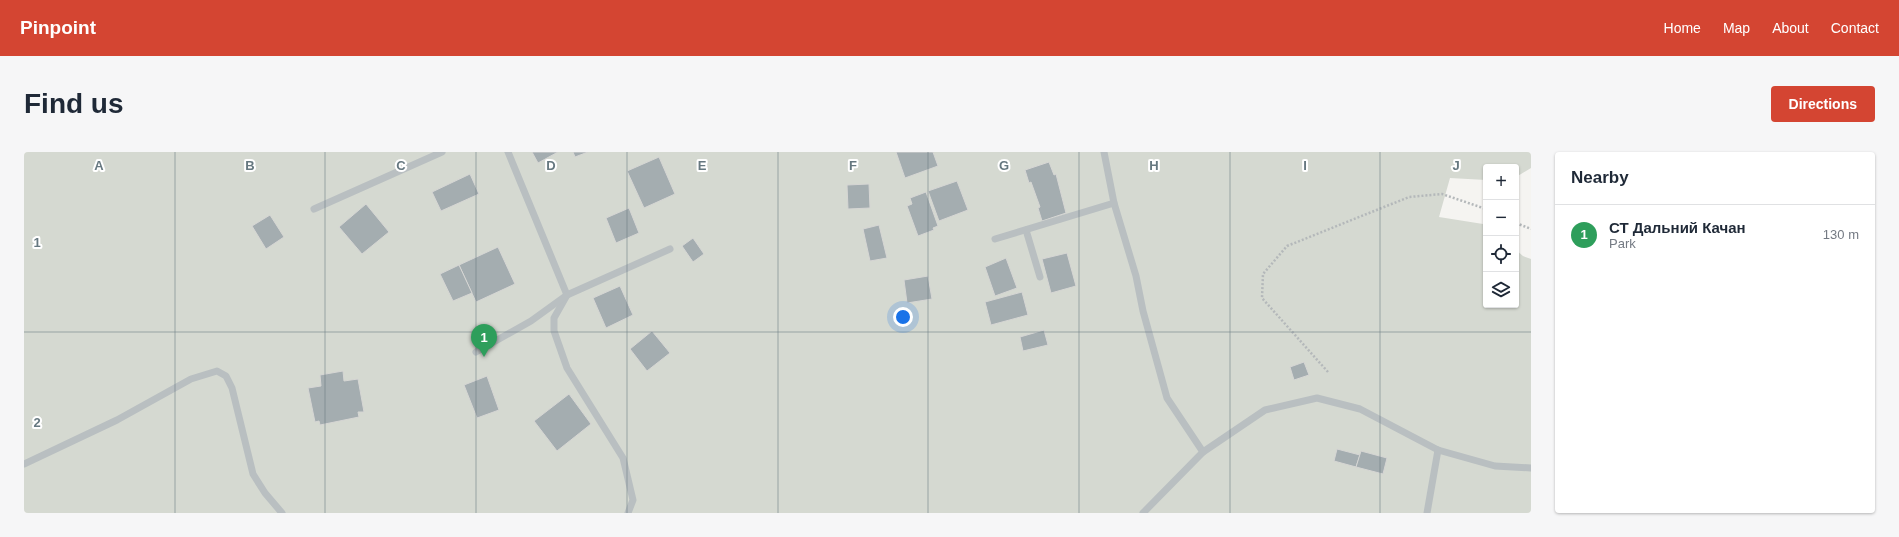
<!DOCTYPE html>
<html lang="en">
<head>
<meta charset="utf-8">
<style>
	:root { --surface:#fff; --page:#f6f6f7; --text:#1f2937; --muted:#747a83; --line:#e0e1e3; --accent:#d44532 }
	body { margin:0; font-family:Helvetica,sans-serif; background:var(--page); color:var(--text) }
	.controls { position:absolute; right:12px; top:12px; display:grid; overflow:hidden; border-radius:4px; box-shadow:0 1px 3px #0004 }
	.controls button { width:36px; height:36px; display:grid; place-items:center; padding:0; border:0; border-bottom:1px solid var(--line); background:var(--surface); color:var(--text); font:20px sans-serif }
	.you { position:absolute; left:879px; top:165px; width:14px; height:14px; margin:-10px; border:3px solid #fff; border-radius:50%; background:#1a73e8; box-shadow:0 0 0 6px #1a73e833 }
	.badge { display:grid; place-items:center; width:26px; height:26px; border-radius:50%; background:var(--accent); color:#fff; font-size:13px; font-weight:700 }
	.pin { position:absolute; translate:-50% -33px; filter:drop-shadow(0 1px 2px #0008) }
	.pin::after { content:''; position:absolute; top:21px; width:14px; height:12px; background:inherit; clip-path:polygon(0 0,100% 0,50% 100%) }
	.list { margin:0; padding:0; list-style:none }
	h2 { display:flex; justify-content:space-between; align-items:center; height:52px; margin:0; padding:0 16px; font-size:17px }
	h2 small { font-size:13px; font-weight:400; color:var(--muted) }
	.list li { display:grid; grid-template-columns:26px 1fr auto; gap:12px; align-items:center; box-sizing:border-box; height:60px; padding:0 16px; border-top:1px solid var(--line) }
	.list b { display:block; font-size:15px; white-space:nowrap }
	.list p { margin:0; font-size:13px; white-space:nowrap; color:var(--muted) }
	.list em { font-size:13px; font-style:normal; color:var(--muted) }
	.icon { flex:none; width:22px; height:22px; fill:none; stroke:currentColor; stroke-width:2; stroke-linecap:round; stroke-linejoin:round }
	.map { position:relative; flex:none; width:1507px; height:361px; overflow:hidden; border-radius:4px }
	header { display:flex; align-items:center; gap:24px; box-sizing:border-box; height:56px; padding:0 20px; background:var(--accent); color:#fff }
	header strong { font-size:19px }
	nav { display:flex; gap:22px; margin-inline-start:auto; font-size:14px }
	.intro { display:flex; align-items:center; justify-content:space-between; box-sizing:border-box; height:96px; padding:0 24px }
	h1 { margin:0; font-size:28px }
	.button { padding:10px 18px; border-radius:4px; background:var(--accent); color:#fff; font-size:14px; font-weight:700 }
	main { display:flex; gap:24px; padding:0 24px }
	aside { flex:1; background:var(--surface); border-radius:4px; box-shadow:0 1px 3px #0004 }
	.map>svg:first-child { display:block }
	.green { fill:#d5d9d1 }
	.building { fill:#a4adb0; stroke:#d6d6d4 }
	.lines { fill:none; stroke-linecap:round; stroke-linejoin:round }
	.path { stroke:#b4b8ba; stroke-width:2.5; stroke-dasharray:2 2; stroke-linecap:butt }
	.minor { stroke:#b9bfc1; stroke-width:7 }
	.grid { fill:none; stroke:#667880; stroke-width:1; stroke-opacity:0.55 }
	.grid-label { font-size:13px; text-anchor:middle; font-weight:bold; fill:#667880; stroke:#fff; stroke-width:4; stroke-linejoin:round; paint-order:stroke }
</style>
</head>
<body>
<header>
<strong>Pinpoint</strong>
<nav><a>Home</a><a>Map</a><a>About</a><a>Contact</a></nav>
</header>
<div class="intro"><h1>Find us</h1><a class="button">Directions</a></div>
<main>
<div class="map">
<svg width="1507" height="361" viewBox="0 0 1507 361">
	<rect width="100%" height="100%" fill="#f5f4f1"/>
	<polygon class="green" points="0,0 1507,0 1507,16 1492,25 1492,15 1462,15 1462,28 1426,26 1415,65 1459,72 1462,74 1462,153 1492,153 1492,98 1499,104 1507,107 1507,361 0,361"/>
	<g class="building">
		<polygon points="508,0 534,0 514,11"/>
		<polygon points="549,0 564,0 551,5"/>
		<polygon points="872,0 909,0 914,14 881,26"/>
		<polygon points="635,5 651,42 620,56 603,19"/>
		<polygon points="1025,10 1030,23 1032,22 1042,61 1018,69 1014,56 1016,55 1007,30 1005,31 1001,18"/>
		<polygon points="446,22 455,42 417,59 408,40"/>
		<polygon points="933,29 944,58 915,69 904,39"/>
		<polygon points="845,32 846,56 824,57 823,33"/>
		<polygon points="902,40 914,74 909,76 910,78 894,84 883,54 888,52 886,46"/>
		<polygon points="342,52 365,80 338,102 315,75"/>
		<polygon points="605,56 615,81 592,91 582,66"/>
		<polygon points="246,63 260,85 242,97 228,74"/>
		<polygon points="855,73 863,106 846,109 839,77"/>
		<polygon points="669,86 680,102 669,110 658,94"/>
		<polygon points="474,95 491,132 452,150 435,113"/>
		<polygon points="1043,101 1052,134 1027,141 1018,107"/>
		<polygon points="982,106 993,136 971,144 961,115"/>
		<polygon points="435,113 448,141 429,149 416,122"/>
		<polygon points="904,124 908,147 883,151 880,128"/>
		<polygon points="596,134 609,163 582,176 569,146"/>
		<polygon points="998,140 1004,163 967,173 961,150"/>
		<polygon points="1020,178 1024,193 999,199 996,185"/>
		<polygon points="628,179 646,201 623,219 606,197"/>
		<polygon points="1280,210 1285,223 1270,228 1266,215"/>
		<polygon points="319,219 320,229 334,227 340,260 334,260 335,265 296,273 295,269 291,270 284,236 297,234 296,223"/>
		<polygon points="463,224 475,258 453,266 440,233"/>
		<polygon points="545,242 567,272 533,299 510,269"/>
		<polygon points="1313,297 1336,303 1332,315 1310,309"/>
		<polygon points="1337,299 1363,306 1359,322 1332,315"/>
	</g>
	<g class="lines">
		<g class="path">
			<polyline points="1492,71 1507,77"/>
			<polyline points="1304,220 1238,146 1239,122 1263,94 1385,45 1418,42 1462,57"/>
		</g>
		<g class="minor">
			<polyline points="484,0 543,143 530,166 530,179 543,216 599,306 609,348 604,361"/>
			<polyline points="1080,0 1090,51 1112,124 1119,159 1143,246 1179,300"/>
			<polyline points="290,57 418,0"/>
			<polyline points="1002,78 1016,125"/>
			<polyline points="971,87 1090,51"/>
			<polyline points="452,200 507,169 543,143 646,97"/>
			<polyline points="0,312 93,268 167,227 193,219 202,224 208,236 229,322 241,341 258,361"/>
			<polyline points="1119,361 1179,300 1241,258 1293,246 1336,257 1414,298 1471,314 1507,316"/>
			<polyline points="1403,361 1414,298"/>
		</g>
	</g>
	<path class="grid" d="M151 0V361M301 0V361M452 0V361M603 0V361M754 0V361M904 0V361M1055 0V361M1206 0V361M1356 0V361M0 180H1507"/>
	<g class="grid-label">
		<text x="75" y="18">A</text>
		<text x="226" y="18">B</text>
		<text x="377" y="18">C</text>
		<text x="527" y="18">D</text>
		<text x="678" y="18">E</text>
		<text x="829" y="18">F</text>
		<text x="980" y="18">G</text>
		<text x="1130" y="18">H</text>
		<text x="1281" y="18">I</text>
		<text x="1432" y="18">J</text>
		<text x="13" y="95">1</text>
		<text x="13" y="275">2</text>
	</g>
</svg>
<div class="controls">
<button>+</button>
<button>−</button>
<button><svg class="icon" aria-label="locate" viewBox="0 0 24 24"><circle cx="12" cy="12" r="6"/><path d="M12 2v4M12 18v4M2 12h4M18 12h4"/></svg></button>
<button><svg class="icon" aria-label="layers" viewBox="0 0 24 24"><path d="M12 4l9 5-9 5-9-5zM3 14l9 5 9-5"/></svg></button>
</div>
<div class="you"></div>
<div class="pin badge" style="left:460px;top:205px;background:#2e9e5b">1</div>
</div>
<aside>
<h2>Nearby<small></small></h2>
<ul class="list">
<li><span class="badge" style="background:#2e9e5b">1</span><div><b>СТ Дальний Качан</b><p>Park</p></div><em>130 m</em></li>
</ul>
</aside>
</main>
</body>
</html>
